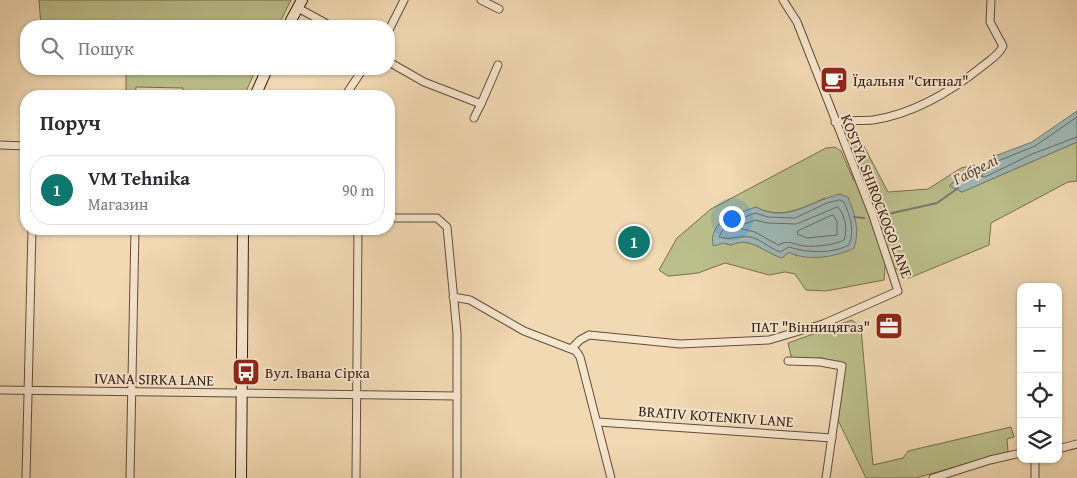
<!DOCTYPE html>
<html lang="uk">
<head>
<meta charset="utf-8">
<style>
	:root { --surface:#fff; --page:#f2f2f3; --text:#2b2b33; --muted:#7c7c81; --line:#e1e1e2; --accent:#0f766e }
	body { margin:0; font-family:"Gentium Book Plus",serif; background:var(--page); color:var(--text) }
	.controls { position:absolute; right:15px; bottom:15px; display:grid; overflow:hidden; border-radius:10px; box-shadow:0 1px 4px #0004 }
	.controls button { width:45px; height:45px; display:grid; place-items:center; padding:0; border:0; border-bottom:1px solid var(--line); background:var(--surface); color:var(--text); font:25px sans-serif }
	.you { position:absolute; left:731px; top:218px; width:18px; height:18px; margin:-12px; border:4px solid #fff; border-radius:50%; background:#1a73e8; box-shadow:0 0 0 8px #1a73e833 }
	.badge { display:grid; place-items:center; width:32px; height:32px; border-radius:50%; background:var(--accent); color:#fff; font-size:16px; font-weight:700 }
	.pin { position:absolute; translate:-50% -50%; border:2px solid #fff; box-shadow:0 1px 5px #0006 }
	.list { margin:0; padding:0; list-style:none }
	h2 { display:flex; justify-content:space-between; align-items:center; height:65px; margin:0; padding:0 20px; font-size:21px }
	h2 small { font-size:16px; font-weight:400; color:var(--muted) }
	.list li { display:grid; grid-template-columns:32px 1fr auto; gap:15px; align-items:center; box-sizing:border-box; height:70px; margin:0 10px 10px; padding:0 10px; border:1px solid var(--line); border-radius:20px }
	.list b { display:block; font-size:19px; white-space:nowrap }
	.list p { margin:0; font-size:16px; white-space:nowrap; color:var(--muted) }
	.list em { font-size:16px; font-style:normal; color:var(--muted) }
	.icon { flex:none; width:28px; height:28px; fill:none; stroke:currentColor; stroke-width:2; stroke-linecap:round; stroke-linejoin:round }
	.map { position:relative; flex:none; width:1077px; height:478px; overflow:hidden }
	.search { position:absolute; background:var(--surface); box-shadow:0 1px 4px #0004; left:20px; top:20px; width:375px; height:55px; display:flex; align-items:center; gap:12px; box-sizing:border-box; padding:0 18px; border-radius:20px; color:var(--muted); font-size:19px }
	.panel { position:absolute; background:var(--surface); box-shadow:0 1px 4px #0004; left:20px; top:90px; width:375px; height:145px; border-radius:20px }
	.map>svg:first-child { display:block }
	.green { fill:#bbbf8b; stroke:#786e4f; fill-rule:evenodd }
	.water { fill:#9eb8b6; stroke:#747a75 }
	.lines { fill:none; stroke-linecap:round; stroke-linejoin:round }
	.shore { stroke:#6a6a64; stroke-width:1 }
	.stream { stroke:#747a75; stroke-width:2 }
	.street-casing { stroke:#654b3b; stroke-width:9 }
	.secondary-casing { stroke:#361c13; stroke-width:12 }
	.street { stroke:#f6e6ce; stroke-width:7 }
	.secondary { stroke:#f6e6ce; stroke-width:10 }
	.labels { text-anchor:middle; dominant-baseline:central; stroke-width:4; stroke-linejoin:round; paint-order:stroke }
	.poi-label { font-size:15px; fill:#361c13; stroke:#f6e6ce; text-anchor:start }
	.street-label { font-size:15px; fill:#361c13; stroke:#f6e6ce }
	.water-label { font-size:16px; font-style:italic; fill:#554b44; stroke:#f6e6ce }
</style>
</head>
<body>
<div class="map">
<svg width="1077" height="478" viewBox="0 0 1077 478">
	<rect width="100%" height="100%" fill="#f1d9b3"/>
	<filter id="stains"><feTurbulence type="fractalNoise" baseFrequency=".004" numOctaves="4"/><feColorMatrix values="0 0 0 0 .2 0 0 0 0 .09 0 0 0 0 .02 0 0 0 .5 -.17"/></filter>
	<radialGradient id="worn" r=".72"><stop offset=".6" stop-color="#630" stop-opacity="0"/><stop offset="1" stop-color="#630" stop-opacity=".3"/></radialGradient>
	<g class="green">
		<polygon points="39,0 291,0 278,26 41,26"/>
		<polygon points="126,69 256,69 244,96 183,96 183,88 136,87 135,96 126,93"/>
		<path d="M857 133 888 192 928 189 961 168 975 165 977 171 962 175 950 185 962 192 1077 142V181L1068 182 991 223 989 245 909 278 900 276 897 269 885 266 884 280 826 291 806 290 795 274 785 272 769 275 725 263 698 273 680 275 668 276 659 270 677 238 711 209 826 148 835 147 841 151 854 181 862 176 847 138ZM825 198 797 256 789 252 782 258C763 252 751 236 731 245L724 243 716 228 723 220 756 207C780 220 803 208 825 198Z"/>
		<polygon points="852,320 861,328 873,465 903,458 908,451 1011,427 1014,437 1007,439 1008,452 916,478 866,478 837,418 845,365 822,358 792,360 788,343"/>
	</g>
	<g class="water">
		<polygon points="1077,111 1077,142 962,192 949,186 962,175 977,171 995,156 1032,142"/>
		<path d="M840 194 848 197C855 215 860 230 854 248 836 257 807 262 789 252L782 258C763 252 751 236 731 245L724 243 713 246C708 220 737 214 756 207 786 224 811 201 840 194Z"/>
	</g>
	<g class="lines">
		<g class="shore">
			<polyline points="1077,117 1035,146 998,161 981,176 985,177 1032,154 1077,137"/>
			<path d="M840 200 844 202C850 216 855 230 849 245 831 254 808 253 789 247L780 252C769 248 761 239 750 237 739 235 729 241 719 237L726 224 755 213 768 217 795 218 827 203Z"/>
			<path d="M838 207C845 215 848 230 844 240 834 245 816 247 805 246 793 245 790 239 778 245L755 232 738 228 739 226 755 220 767 223 796 224Z"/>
			<polygon points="833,215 837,221 837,235 807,238 797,234 798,231"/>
		</g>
		<g class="stream">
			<polyline points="879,216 937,203 958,188"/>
			<polyline points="854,217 864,218"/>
		</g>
		<defs>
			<g id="street">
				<polyline points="481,0 499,9"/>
				<polyline points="298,8 331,26"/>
				<polyline points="389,30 404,0"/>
				<polyline points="389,62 424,82 481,104 498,65"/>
				<polyline points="345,96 363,69"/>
				<polyline points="474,118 481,104"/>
				<path d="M835 122C848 120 861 121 873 120 914 114 953 90 984 65 991 59 999 55 1003 46L990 22 991 0"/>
				<polyline points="0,145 26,146"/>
				<polyline points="389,218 437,218 447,227 457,333 457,478"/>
				<polyline points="453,297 470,300 524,331 576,351 580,357 611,478"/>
				<polyline points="572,348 580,340 589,335 680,344 769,340 823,324 898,291 872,213 797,22 783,0"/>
				<polyline points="788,361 820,362 842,366 826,478"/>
				<polyline points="0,390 457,396"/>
				<polyline points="598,422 832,438"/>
				<polyline points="1058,449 1077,444"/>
				<polyline points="1035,459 1035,478"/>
				<polyline points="26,478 32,229"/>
				<polyline points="130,478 135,229"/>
				<polyline points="356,478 358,229"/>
				<polyline points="933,478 990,460 1021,453"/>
			</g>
			<g id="secondary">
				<polyline points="288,26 302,0"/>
				<polyline points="255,96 267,69"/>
				<polyline points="241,478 243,229"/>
			</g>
		</defs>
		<use href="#street" class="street-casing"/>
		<use href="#secondary" class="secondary-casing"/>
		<use href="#street" class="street"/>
		<use href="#secondary" class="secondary"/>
	</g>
	<defs>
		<symbol id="cafe-square" viewBox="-11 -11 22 22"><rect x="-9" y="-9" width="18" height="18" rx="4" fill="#8f2418" stroke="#f6e6ce"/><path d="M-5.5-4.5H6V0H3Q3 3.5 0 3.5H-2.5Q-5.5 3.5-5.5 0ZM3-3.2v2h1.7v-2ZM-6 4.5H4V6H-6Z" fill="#fff"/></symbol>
		<symbol id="office-square" viewBox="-11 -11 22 22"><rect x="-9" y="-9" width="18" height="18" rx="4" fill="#8f2418" stroke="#f6e6ce"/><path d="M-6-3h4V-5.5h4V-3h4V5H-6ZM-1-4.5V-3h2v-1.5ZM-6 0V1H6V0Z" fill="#fff"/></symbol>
		<symbol id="bus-square" viewBox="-11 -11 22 22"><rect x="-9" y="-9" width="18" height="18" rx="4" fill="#8f2418" stroke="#f6e6ce"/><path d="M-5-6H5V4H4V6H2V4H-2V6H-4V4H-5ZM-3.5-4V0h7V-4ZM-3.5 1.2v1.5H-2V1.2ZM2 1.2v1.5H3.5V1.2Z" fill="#fff"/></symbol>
	</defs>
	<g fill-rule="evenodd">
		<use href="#cafe-square" x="818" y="64" width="32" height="32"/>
		<use href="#office-square" x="873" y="310" width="32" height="32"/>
		<use href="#bus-square" x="230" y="356" width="32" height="32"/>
	</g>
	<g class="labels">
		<g class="poi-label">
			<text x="853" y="80">Їдальня "Сигнал"</text>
			<text x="870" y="326" text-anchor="end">ПАТ "Вінницягаз"</text>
			<text x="265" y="372">Вул. Івана Сірка</text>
		</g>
		<g class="street-label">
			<text transform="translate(877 196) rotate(69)">KOSTYA SHIROCKOGO LANE</text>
			<text transform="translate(154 379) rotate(1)">IVANA SIRKA LANE</text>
			<text transform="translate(716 416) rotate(4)">BRATIV KOTENKIV LANE</text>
		</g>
		<g class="water-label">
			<text transform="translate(975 169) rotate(-27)">Габрелі</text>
		</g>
	</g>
	<rect width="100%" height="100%" filter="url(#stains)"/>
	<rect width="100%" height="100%" fill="url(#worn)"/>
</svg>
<div class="controls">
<button>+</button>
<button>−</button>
<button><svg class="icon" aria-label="locate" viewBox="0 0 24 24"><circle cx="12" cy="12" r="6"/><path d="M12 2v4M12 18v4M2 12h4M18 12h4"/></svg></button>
<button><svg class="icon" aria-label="layers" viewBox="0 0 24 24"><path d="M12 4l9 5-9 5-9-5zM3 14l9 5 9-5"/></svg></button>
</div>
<div class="you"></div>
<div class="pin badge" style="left:634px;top:242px">1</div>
<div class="search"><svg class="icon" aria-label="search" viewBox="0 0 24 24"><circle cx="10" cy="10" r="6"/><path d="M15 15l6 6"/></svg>Пошук</div>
<section class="panel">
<h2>Поруч<small></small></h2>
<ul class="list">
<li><span class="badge">1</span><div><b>VM Tehnika</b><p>Магазин</p></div><em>90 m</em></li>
</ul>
</section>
</div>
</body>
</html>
